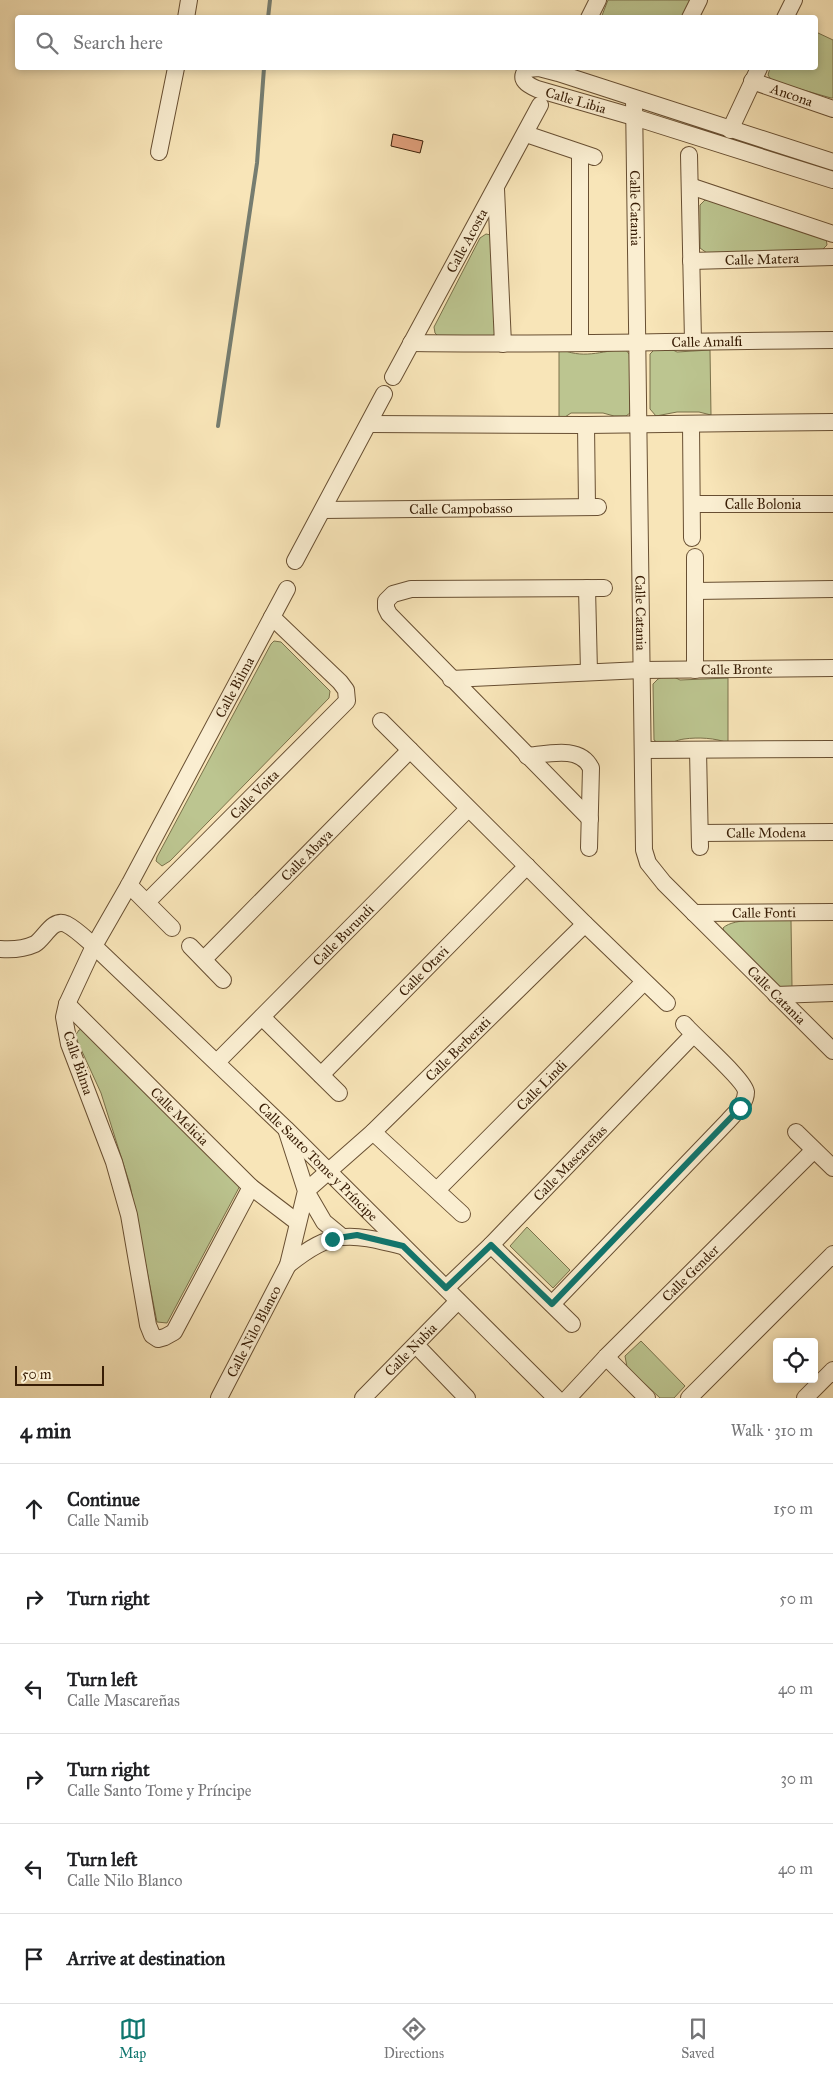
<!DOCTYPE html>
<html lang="en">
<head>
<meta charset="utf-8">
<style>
	:root { --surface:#fff; --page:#f6f6f6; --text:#202124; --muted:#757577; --line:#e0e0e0; --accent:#0f766e }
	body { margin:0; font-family:"IM FELL Great Primer",serif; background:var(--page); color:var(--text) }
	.controls { position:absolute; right:15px; bottom:15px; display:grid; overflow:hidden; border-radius:5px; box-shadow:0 2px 8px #0003 }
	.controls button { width:45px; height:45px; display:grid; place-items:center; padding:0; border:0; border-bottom:1px solid var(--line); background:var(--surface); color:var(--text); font:25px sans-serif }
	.scale { position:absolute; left:15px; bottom:12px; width:89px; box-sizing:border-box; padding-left:5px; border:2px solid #381d05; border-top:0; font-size:14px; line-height:18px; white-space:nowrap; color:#381d05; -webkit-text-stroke:4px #faeed1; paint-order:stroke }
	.stop { position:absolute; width:15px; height:15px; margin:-11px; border:4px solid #0f766e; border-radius:50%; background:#fff }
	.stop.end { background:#0f766e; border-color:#fff; box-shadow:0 1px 5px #0008 }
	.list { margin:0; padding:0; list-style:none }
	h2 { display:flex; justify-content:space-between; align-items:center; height:65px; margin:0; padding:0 20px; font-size:21px }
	h2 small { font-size:16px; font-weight:400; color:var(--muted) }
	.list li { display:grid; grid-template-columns:32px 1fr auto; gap:15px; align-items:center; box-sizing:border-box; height:90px; padding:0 20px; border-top:1px solid var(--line) }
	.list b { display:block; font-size:19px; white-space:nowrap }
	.list p { margin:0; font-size:16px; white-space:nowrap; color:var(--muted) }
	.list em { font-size:16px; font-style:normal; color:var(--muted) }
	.icon { flex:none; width:28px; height:28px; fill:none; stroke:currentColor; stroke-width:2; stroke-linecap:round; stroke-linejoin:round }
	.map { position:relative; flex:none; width:833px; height:1398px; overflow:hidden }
	.search { position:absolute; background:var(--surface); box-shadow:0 2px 8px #0003; left:15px; right:15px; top:15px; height:55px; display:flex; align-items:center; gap:12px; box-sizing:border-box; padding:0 18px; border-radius:5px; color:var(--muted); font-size:19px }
	.sheet { height:605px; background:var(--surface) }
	nav { display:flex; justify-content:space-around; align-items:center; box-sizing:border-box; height:70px; border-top:1px solid var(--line); background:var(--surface); font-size:14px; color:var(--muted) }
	nav a { display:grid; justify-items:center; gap:2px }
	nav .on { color:var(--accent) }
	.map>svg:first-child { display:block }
	.green { fill:#bcc590; stroke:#7a714a }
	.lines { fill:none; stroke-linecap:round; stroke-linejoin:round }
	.stream { stroke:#767d70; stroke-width:4 }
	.building { fill:#df9e7a; stroke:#381d05 }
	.minor-casing { stroke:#684f32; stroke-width:18 }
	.minor { stroke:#faeed1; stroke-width:16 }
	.route { stroke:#0f766e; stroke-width:6 }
	.labels { text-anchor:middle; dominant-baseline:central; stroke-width:5; stroke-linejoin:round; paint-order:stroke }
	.street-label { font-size:14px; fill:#381d05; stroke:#faeed1 }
</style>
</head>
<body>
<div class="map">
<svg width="833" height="1398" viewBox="0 0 833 1398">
	<rect width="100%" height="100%" fill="#f8e5b8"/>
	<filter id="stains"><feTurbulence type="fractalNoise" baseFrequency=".004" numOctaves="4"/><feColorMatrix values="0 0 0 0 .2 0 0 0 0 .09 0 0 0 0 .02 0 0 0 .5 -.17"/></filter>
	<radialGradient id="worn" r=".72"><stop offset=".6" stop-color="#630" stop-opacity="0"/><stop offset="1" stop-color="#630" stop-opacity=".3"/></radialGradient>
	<g class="green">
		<polygon points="608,0 692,0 683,17 601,18"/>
		<polygon points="816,32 833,40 833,98 831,98 772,81 768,75 770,68 816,68"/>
		<polygon points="705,200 710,200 826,238 827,245 821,251 707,253 700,248 700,205"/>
		<polygon points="486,234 491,235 496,332 491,338 440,338 435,333 434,327 480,238"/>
		<path d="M559 348C582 360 601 351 625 349L630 355V413L626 416H614L603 413H571L565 417H559Z"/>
		<polygon points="671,349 677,352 710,350 711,415 699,412 677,412 656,416 650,409 650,354 654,350"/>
		<polygon points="274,641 281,642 330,691 329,698 170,861 162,866 156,861 157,857 271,644"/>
		<path d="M664 676H672L680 680 728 678V743C716 738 698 737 684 739 676 740 671 744 661 745L654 740 653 684 658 679Z"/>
		<path d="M791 920 792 987H779L725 936 723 928C734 917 774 920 791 920Z"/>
		<polygon points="85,1028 242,1182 167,1323 157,1322 130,1185 101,1093 75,1036 79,1030"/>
		<polygon points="527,1227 570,1270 553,1288 510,1246"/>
		<polygon points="641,1341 685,1386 674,1398 660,1398 627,1367 625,1356"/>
	</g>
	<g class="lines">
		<g class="stream">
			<polyline points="268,18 270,0"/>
			<polyline points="218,426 257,163 264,68"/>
		</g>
	</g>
	<polygon class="building" points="393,134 423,141 420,153 391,146"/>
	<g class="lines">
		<defs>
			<g id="minor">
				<polyline points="186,18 189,0"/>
				<polyline points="589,18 598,0"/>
				<polyline points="690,18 699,0"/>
				<polyline points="785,18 794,0"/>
				<path id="s1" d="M752 81 833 109"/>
				<path id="s2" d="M634 99 644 850 648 863 664 883 833 1051"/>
				<polyline points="730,130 759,68"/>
				<polyline points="526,134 594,157"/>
				<polyline points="159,152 176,68"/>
				<polyline points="580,153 580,342"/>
				<polyline points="689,155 693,341"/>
				<path id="s3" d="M833 162 558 73 539 68 527 69C518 80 528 85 537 89L634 117 833 180"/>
				<polyline points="690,186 833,234"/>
				<polyline points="496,189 503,344"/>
				<path id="s4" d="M691 261 833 257"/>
				<path id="s5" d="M411 343C552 345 692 341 833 340"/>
				<path id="s6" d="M393 377 540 105"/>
				<polyline points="369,424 586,425 833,422"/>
				<polyline points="691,424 692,538"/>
				<polyline points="586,425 587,506"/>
				<path id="s7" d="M693 504H833"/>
				<path id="s8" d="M323 510 598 507"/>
				<polyline points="695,557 695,670"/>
				<polyline points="295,561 384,394"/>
				<polyline points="587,588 589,672"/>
				<polyline points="695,591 833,589"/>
				<path id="s9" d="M451 679 642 670 833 668"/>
				<polyline points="381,721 585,924 667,1003"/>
				<polyline points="643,750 833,749"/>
				<polyline points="698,750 700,847"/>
				<path d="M527 756C548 754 580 745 591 768L589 848"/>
				<polyline points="590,819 389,614 386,608 386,601 393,594 411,589 604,588"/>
				<path id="s10" d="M700 833 833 832"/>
				<polyline points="129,885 172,928"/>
				<path id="s11" d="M147 902 347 701 346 690 340 682 272 617"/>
				<path id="s12" d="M694 913 833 912"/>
				<polyline points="190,946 223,980"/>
				<path id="s13" d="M0 949C12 950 24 949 35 944 45 938 52 918 66 924 76 929 86 939 94 946L286 1129 556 1398"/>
				<path id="s14" d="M204 959 410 750"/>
				<polyline points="776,995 833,993"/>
				<path id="s15" d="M67 1004 251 1187 297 1222"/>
				<polyline points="262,1017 339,1093"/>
				<path id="s16" d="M217 1062 468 809"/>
				<path id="s17" d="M321 1075 527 866"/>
				<polyline points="373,1132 462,1214"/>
				<polyline points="796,1132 833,1168"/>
				<path id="s18" d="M251 1187 174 1332 165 1337 158 1339 152 1335 148 1325 129 1215 114 1162 69 1044 64 1017 67 1004 94 946 129 885 287 589"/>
				<path id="s19" d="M437 1190 644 982"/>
				<path id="s20" d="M341 1236 324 1222 306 1191 373 1132 585 924"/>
				<polyline points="491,1245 572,1324"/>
				<path d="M288 1265C333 1229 349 1233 402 1246"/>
				<path id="s21" d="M446 1288 491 1245 693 1035"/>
				<path d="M552 1304 728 1121C735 1113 746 1104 746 1092 745 1080 695 1037 684 1024"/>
				<polyline points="416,1345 467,1398"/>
				<polyline points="606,1357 647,1398"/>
				<path id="s22" d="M219 1398 288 1265 306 1191 287 1132"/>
				<path id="s23" d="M363 1398 458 1301"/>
				<path id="s24" d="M568 1398 606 1357 814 1150"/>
				<polyline points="689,1398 833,1254"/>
				<polyline points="805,1398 833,1370"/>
			</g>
		</defs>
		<use href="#minor" class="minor-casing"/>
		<use href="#minor" class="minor"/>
	</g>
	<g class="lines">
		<polyline class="route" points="332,1239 357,1235 403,1246 446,1288 491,1245 552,1304 740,1108"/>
	</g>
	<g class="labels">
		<g class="street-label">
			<text stroke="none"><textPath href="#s1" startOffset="42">Ancona</textPath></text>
			<text stroke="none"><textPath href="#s3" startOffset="389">Calle Libia</textPath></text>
			<text stroke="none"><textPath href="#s2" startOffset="109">Calle Catania</textPath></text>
			<text stroke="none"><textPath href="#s6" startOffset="155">Calle Acosta</textPath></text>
			<text stroke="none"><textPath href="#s4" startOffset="71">Calle Matera</textPath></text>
			<text stroke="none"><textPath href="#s5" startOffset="296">Calle Amalfi</textPath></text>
			<text stroke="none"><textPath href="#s7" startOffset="70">Calle Bolonia</textPath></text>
			<text stroke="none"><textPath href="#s8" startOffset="138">Calle Campobasso</textPath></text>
			<text stroke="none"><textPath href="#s2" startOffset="514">Calle Catania</textPath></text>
			<text stroke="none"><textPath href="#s9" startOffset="286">Calle Bronte</textPath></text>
			<text stroke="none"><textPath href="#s18" startOffset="892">Calle Bilma</textPath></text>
			<text stroke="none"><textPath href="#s11" startOffset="152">Calle Voita</textPath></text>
			<text stroke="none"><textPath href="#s10" startOffset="66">Calle Modena</textPath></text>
			<text stroke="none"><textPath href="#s14" startOffset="146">Calle Abaya</textPath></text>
			<text stroke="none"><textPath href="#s12" startOffset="70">Calle Fonti</textPath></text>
			<text stroke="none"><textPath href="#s16" startOffset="179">Calle Burundi</textPath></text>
			<text stroke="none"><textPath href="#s17" startOffset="146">Calle Otavi</textPath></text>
			<text stroke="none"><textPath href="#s2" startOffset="949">Calle Catania</textPath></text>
			<text stroke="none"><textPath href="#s20" startOffset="266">Calle Berberati</textPath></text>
			<text transform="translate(78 1063) rotate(71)">Calle Bilma</text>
			<text stroke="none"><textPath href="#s19" startOffset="148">Calle Lindi</textPath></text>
			<text stroke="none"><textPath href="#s15" startOffset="159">Calle Melicia</textPath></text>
			<text stroke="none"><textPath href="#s13" startOffset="422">Calle Santo Tome y Príncipe</textPath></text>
			<text stroke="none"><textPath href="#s21" startOffset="176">Calle Mascareñas</textPath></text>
			<text stroke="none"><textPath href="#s24" startOffset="175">Calle Gender</textPath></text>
			<text stroke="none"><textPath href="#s22" startOffset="75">Calle Nilo Blanco</textPath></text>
			<text stroke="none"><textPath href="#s23" startOffset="68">Calle Nubia</textPath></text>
		</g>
	</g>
	<rect width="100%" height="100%" filter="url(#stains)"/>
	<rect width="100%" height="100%" fill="url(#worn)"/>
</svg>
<div class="controls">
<button><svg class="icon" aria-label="locate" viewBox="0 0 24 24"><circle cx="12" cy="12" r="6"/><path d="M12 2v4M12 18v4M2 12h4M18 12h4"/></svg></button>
</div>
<div class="scale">50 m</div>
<div class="stop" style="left:740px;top:1108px"></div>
<div class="stop end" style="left:332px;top:1239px"></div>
<div class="search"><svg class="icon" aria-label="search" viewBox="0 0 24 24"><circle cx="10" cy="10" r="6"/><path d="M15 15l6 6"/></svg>Search here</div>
</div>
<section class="sheet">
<h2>4 min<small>Walk · 310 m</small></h2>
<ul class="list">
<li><svg class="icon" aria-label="ahead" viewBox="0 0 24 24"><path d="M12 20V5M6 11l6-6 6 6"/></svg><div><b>Continue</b><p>Calle Namib</p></div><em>150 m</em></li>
<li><svg class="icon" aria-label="right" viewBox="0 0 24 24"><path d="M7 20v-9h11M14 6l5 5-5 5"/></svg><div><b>Turn right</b></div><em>50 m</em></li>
<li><svg class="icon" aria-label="left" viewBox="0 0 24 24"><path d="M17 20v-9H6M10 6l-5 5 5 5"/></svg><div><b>Turn left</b><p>Calle Mascareñas</p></div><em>40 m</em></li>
<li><svg class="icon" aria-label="right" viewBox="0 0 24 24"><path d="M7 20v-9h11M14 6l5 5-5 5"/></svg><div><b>Turn right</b><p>Calle Santo Tome y Príncipe</p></div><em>30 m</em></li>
<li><svg class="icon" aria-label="left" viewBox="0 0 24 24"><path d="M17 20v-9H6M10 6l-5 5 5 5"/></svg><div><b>Turn left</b><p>Calle Nilo Blanco</p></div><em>40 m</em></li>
<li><svg class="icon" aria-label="arrive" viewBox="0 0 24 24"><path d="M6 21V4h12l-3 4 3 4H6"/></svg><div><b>Arrive at destination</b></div></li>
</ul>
</section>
<nav>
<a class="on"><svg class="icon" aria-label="map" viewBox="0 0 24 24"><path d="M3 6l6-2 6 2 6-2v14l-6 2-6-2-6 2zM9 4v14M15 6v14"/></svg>Map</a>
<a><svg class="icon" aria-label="directions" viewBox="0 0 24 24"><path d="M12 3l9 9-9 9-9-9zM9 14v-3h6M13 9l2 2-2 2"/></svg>Directions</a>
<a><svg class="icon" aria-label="saved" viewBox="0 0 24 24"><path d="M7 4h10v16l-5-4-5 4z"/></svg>Saved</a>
</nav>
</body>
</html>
